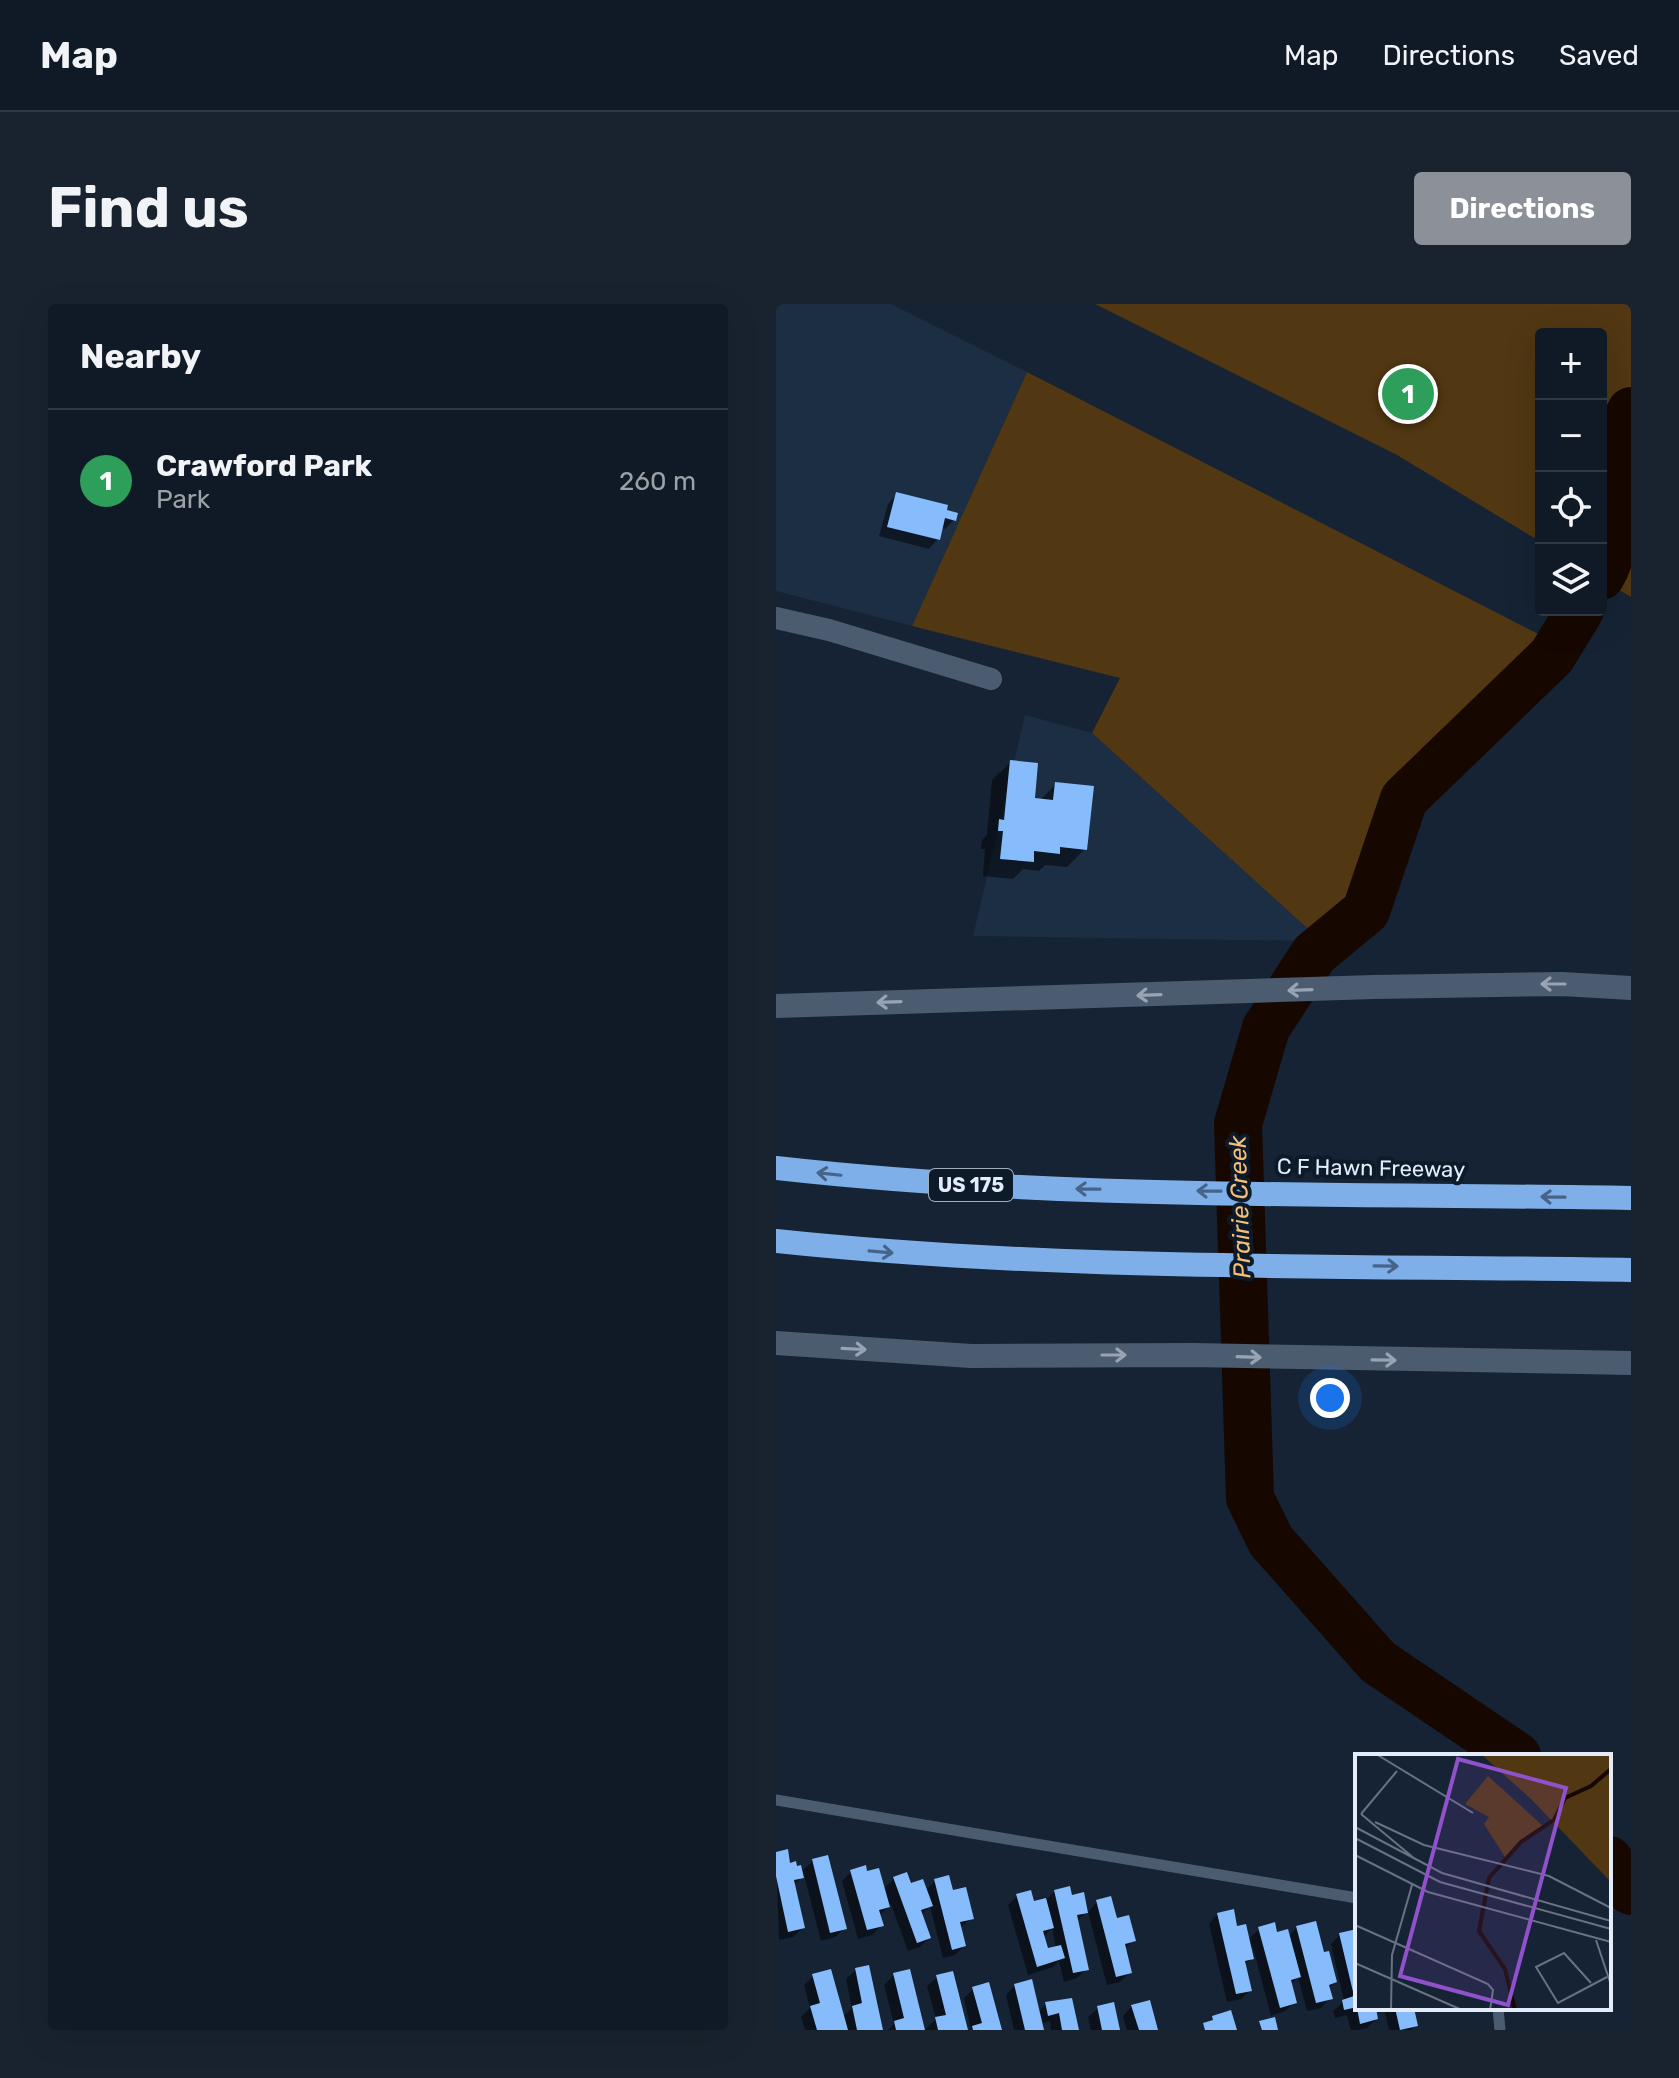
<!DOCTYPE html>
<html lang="en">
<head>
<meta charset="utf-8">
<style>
	:root { --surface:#101a27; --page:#19232f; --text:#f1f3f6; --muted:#9ca1a7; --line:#303844; --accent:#8c9099 }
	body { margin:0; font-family:Rubik,sans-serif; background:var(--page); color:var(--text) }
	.controls { position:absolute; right:24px; top:24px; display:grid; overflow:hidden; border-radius:8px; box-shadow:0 8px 32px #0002 }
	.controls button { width:72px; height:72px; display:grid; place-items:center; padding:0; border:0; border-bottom:2px solid var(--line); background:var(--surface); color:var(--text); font:40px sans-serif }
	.you { position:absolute; left:554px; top:1094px; width:28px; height:28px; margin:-20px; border:6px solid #fff; border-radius:50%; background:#1a73e8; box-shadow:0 0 0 12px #1a73e833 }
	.badge { display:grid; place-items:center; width:52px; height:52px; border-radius:50%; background:var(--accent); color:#fff; font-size:26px; font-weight:700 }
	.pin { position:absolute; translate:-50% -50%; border:4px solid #fff; box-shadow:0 2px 8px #0006 }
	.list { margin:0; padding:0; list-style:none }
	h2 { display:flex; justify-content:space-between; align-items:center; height:104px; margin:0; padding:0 32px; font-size:34px }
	h2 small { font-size:26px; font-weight:400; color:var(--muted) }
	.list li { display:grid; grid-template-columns:52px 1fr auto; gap:24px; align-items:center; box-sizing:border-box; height:144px; padding:0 32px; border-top:2px solid var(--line) }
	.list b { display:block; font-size:30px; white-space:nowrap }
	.list p { margin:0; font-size:26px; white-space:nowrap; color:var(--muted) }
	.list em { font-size:26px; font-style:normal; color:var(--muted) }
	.icon { flex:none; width:44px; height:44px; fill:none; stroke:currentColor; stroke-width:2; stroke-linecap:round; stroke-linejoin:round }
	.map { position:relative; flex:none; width:855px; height:1726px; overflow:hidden; border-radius:8px }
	header { display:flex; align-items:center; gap:48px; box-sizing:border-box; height:112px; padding:0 40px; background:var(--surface); border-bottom:2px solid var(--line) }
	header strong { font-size:38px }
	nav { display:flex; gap:44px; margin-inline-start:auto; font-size:28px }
	.intro { display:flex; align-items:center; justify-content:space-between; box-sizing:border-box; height:192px; padding:0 48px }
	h1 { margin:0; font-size:56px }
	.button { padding:20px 36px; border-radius:8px; background:var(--accent); color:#fff; font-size:28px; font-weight:700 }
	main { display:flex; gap:48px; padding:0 48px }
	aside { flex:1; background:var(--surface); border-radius:8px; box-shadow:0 8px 32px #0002 }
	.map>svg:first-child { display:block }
	.built { fill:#1c2e44 }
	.green { fill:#513712 }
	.shadow { fill:#0007; fill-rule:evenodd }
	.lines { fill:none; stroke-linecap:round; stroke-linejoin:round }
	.river { stroke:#160800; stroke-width:48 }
	.building { fill:#87bcfc }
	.lane { stroke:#4c5c70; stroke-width:11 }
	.street { stroke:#4c5c70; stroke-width:22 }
	.secondary { stroke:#4c5c70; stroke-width:24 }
	.highway { stroke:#7fafe9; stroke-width:24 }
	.oneway { stroke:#98a4b4 }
	.oneway2 { stroke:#46648a }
	.labels { text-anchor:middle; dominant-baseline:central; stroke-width:8; stroke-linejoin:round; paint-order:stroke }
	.shield { fill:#0c1a2a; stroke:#a2adba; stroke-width:2 }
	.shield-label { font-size:20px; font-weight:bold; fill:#e3ecf8 }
	.street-label { font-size:22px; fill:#e3ecf8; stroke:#0c1a2a }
	.water-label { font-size:24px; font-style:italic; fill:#f6bf77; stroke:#0c1a2a }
	.inset-river { fill:none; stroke:#160800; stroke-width:4 }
	.inset-road { fill:none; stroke:#677382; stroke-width:2 }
	.view { fill:#9052ca; fill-opacity:0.15; stroke:#9052ca; stroke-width:4 }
	.inset-edge { fill:none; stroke:#e3ecf8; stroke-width:4 }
</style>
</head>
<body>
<header>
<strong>Map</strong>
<nav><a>Map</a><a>Directions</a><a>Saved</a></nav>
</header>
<div class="intro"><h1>Find us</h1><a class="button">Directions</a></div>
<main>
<aside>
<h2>Nearby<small></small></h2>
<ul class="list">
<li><span class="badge" style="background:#2e9e5b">1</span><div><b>Crawford Park</b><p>Park</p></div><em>260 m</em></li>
</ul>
</aside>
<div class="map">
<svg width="855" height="1726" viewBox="0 0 855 1726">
	<rect width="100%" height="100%" fill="#152334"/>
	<g class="built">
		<polygon points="0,0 115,0 251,68 136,322 0,287"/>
		<polygon points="249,411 316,429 541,633 538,637 197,632"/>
	</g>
	<g class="green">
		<polygon points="319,0 855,0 855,293 825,275 825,30 765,30 765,238 621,151"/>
		<polygon points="251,68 772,335 541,633 316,429 344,374 136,322"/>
	</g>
	<g class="shadow">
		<polygon points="121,190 168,208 178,216 169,225 165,224 162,235 153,245 103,232 112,200"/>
		<polygon points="235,458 256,496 263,497 280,480 309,545 291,563 269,561 263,567 247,565 237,575 207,572 209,545 205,545 206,536 211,531 216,476"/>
		<polygon points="0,1550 25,1568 37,1557 69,1624 59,1633 45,1637 28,1571 17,1582 27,1624 17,1633 3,1636"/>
		<polygon points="75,1568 90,1569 107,1586 118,1574 149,1587 159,1577 176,1589 195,1614 184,1624 188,1642 179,1651 167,1654 154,1602 145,1611 153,1634 144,1643 132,1647 115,1600 103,1612 105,1622 96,1631 82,1635 66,1577"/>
		<path d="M279 1587 294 1593 310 1608 300 1618 311 1665 301 1674 288 1678 283 1657 277 1663 252 1671 232 1601 241 1592 256 1599 268 1598ZM276 1624 280 1644 271 1647 267 1633Z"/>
		<polygon points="321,1598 357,1636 348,1646 354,1668 344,1678 331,1681 312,1608"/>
		<polygon points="442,1610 471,1637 483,1625 512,1633 521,1623 546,1651 559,1678 552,1685 554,1694 545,1704 531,1707 522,1673 514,1681 519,1698 509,1707 495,1712 477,1643 473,1644 475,1655 468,1662 474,1686 465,1695 451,1698 433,1620"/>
		<polygon points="564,1631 581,1634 581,1704 598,1704 600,1715 591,1724 582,1726 575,1726 571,1711 559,1714 557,1707 568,1697 555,1640"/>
		<polygon points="80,1666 105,1726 29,1726 25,1713 34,1704 28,1681 37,1672 67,1713 76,1704 70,1675"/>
		<polygon points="118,1671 147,1726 112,1726 118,1720 108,1681"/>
		<polygon points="161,1673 190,1726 149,1726 160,1715 151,1682"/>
		<polygon points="239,1681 262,1708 270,1700 295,1696 301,1726 275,1726 274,1717 264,1720 266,1726 238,1726 230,1691"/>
		<polygon points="197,1685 224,1726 195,1726 188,1694"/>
		<polygon points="356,1702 380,1726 351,1726 347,1712"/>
		<polygon points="322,1704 342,1726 315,1726 312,1713"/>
		<polygon points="608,1704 636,1704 640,1721 635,1726 613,1726"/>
	</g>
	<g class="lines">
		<g class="river">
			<path d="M825 272C849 233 828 184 837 141 840 130 850 117 855 107"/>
			<polyline points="741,1452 602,1358 495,1237 474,1194 462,820 490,724 538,650 590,607 628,495 776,352 804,306"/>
			<polyline points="833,1556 855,1587"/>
		</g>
	</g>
	<g class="building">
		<polygon points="120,188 172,201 171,206 182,209 180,217 169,214 164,236 111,223"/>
		<polygon points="234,456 262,459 259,494 277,496 279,478 318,482 311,546 284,543 284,550 258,547 258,558 224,555 227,527 222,527 223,515 228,516"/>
		<polygon points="12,1545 14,1559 20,1557 21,1562 25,1561 28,1574 18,1576 29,1624 12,1628 0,1572 0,1548"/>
		<polygon points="52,1551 71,1625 54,1629 36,1555"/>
		<polygon points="90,1561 91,1567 103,1564 114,1603 103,1606 108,1622 91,1626 74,1566"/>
		<polygon points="131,1568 135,1579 147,1575 157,1602 145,1606 155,1634 141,1639 117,1573"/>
		<polygon points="173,1571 177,1586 190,1583 198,1615 184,1618 190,1642 176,1646 158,1575"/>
		<polygon points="294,1582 296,1591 308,1588 312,1609 301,1611 313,1666 297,1669 278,1586"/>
		<polygon points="255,1586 258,1597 270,1594 278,1624 267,1627 272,1644 285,1641 289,1654 261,1663 240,1590"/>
		<polygon points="335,1592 341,1614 353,1611 360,1637 349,1640 356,1669 340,1673 320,1596"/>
		<polygon points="458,1605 461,1622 470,1620 478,1655 469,1657 476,1687 460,1690 441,1609"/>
		<polygon points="540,1617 548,1648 553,1647 561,1678 553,1681 557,1695 540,1699 520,1622"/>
		<polygon points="499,1618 501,1628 512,1625 525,1673 515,1676 521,1699 504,1704 482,1623"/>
		<polygon points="581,1625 581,1703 568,1706 566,1696 578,1692 563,1629"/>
		<polygon points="93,1661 107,1726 81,1726 76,1702 86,1699 79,1664"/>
		<polygon points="55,1665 72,1726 41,1726 34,1702 44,1699 36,1670"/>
		<polygon points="134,1665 149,1726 120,1726 118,1717 128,1714 117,1669"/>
		<polygon points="177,1667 192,1726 162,1726 159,1713 170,1711 160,1671"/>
		<polygon points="256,1675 268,1726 249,1726 238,1680"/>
		<polygon points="213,1678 226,1726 197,1726 196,1722 206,1719 196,1683"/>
		<polygon points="296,1694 303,1726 286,1726 283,1709 272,1712 269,1698"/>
		<polygon points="374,1696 382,1726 363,1726 355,1701"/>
		<polygon points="338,1698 344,1726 326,1726 321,1702"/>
		<polygon points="581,1704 600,1704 602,1715 584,1720"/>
		<polygon points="619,1704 638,1704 642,1722 624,1726"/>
		<polygon points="455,1706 461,1726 429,1726 427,1719 437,1716 436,1712"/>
		<polygon points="499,1713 502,1726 486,1726 483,1717"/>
	</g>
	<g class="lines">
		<g class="lane">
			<polyline points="0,1496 581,1594"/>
			<polyline points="722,1704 724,1726"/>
		</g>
		<polyline class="street" points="0,314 53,326 215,375"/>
		<g class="secondary">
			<polyline points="0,702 598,683 786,680 855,684"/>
			<polyline points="0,1039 195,1052 417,1051 855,1059"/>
		</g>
		<g class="highway">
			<path d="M0 864C283 896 570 889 855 894"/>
			<path d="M0 937C283 967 570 961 855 966"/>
		</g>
	</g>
	<defs><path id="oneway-shaft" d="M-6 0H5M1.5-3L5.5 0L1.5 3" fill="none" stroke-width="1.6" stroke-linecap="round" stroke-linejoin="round" transform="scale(2)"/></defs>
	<g class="oneway">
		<use href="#oneway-shaft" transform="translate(777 680) rotate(180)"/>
		<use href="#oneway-shaft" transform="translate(524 686) rotate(178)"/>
		<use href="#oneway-shaft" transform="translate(373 691) rotate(178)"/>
		<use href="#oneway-shaft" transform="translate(113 698) rotate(178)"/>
		<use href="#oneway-shaft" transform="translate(78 1045) rotate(3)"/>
		<use href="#oneway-shaft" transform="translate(338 1051)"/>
		<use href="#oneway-shaft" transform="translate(473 1053) rotate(2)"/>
		<use href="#oneway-shaft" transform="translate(608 1056) rotate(1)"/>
	</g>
	<g class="oneway2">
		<use href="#oneway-shaft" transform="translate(53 870) rotate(-174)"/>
		<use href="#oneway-shaft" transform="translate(312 885) rotate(-179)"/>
		<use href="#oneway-shaft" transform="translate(433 887) rotate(-179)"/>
		<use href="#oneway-shaft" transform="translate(777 893) rotate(-179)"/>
		<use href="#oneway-shaft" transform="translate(105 948) rotate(5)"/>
		<use href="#oneway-shaft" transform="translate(610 962) rotate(1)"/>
	</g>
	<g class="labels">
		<rect class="shield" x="153" y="865" width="84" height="32" rx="6"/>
		<g class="shield-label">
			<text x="195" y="881">US 175</text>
		</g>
		<g class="street-label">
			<text transform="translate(595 864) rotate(1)">C F Hawn Freeway</text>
		</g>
		<g class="water-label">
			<text transform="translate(464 903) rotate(-92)">Prairie Creek</text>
		</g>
	</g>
	<g transform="translate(579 1450)">
		<rect width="256" height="256" fill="#152334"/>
		<path d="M126 0H256V128L176 45ZM133 22 189 73 150 103 129 70 134 63 110 50Z" fill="#513712"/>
		<path class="inset-river" d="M160 256 150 215 124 177 134 124 166 88 199 66 210 44 236 32 256 15"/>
		<path class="inset-road" d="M21 0 118 59M6 60 42 17M6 60 60 105M20 68 69 91 194 122 256 154M0 73 87 119 256 167M0 84 85 128 256 175M0 101 73 138 256 188M0 171 133 230 138 236 135 256M241 186 256 231M0 209 107 256M236 229 209 199 181 213 203 249 252 223M36 256 37 201 57 131"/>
		<path class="view" d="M103 5 211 34 153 251 45 222Z"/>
		<rect width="256" height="256" class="inset-edge"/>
	</g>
</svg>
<div class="controls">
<button>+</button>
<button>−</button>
<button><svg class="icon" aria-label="locate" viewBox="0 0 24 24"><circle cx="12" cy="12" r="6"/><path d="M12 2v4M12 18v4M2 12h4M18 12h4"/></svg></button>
<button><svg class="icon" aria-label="layers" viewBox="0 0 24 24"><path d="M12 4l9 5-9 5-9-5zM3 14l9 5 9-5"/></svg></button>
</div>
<div class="you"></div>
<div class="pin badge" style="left:632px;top:90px;background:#2e9e5b">1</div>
</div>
</main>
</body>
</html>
